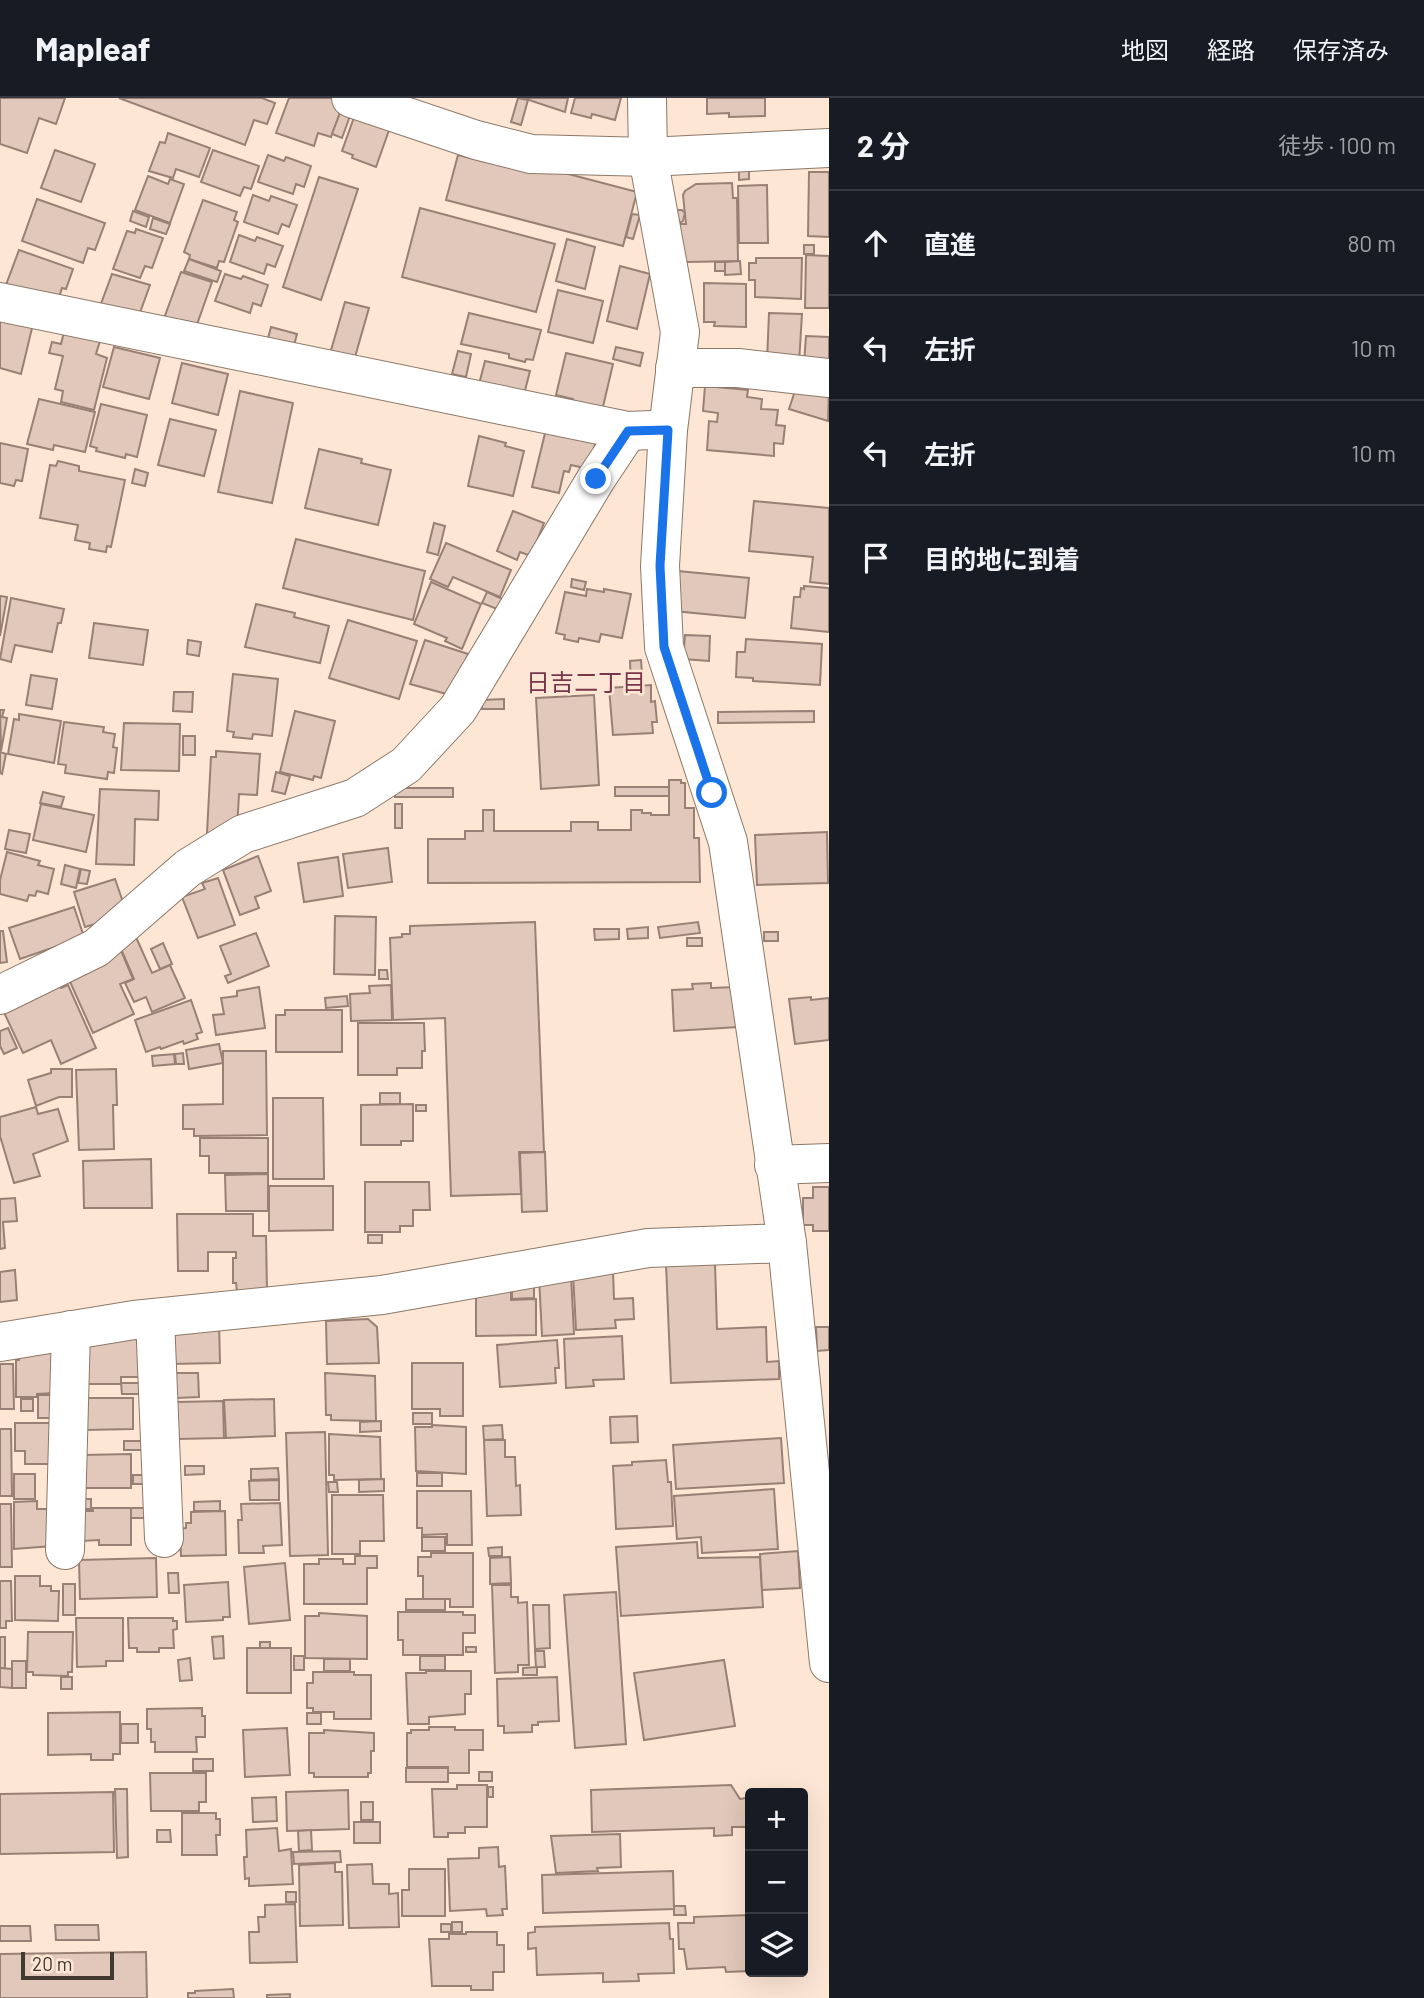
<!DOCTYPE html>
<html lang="ja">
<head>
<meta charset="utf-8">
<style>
	:root { --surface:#171b24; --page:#242831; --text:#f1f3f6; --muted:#9ea1a6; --line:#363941 }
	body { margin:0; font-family:Barlow,"Noto Sans JP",sans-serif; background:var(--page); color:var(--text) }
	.controls { position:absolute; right:21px; bottom:21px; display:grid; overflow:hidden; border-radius:7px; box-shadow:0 7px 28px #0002 }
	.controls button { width:63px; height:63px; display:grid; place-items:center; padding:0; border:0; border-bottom:2px solid var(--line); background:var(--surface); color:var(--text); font:35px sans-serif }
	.scale { position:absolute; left:21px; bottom:18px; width:93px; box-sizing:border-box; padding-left:7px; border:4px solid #423932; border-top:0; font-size:19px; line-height:24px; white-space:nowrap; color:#423932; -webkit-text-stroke:5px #fee6d5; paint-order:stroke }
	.stop { position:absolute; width:21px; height:21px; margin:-16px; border:5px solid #1a73e8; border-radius:50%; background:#fff }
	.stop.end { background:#1a73e8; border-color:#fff; box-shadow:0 2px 7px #0008 }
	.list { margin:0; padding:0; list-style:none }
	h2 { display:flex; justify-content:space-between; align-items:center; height:91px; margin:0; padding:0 28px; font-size:30px }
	h2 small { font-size:23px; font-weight:400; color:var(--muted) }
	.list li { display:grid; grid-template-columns:46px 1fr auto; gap:21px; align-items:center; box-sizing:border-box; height:105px; padding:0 28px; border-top:2px solid var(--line) }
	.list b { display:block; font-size:26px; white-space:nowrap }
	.list em { font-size:23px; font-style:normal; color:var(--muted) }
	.icon { flex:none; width:38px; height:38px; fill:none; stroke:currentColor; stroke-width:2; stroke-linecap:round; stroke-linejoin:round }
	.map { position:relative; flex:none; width:829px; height:1900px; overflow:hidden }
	header { display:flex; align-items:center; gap:42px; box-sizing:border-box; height:98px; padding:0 35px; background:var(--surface); border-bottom:2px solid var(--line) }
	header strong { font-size:33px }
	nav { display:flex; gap:38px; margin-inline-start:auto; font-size:24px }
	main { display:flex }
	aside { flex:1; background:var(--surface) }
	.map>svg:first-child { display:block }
	.building { fill:#e1c8ba; stroke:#988174; stroke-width:2 }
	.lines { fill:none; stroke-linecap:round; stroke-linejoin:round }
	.minor-casing { stroke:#8c7868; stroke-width:40 }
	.minor { stroke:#fff; stroke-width:38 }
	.route { stroke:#1a73e8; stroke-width:9 }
	.labels { text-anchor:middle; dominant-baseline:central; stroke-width:5; stroke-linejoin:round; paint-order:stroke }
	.neighbourhood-label { font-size:24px; fill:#7a354b; stroke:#fee6d5 }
</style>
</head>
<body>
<header>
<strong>Mapleaf</strong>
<nav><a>地図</a><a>経路</a><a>保存済み</a></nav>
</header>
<main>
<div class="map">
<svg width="829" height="1900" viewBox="0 0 829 1900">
	<rect width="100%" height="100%" fill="#fee6d5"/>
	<g class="building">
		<polygon points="0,0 65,0 56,26 39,20 27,55 0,46"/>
		<polygon points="119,0 262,0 275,5 267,26 254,22 245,47"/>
		<polygon points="289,0 334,0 344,4 331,39 318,35 314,48 276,35"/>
		<polygon points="518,0 528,2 521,27 511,24"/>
		<polygon points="523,0 568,0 565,14"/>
		<polygon points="575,0 621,0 615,22 592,16 591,20 571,15"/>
		<polygon points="707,0 765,0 765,18 729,19 729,15 707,16"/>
		<polygon points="357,11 393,21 376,69 352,60 353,57 342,53"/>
		<polygon points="340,15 350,18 342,40 332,36"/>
		<polygon points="168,35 210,50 199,79 176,71 173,80 149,73 160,44 165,45"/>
		<polygon points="55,52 95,66 81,104 41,90"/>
		<polygon points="213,52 259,68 251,91 244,89 240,98 201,84"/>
		<polygon points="268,57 284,63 286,59 311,68 304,89 296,86 293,96 258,84"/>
		<polygon points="458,57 486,64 515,62 637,94 623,148 446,102"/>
		<polygon points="739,60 749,60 749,81 739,82"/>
		<polygon points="809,74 829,74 829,139 808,138"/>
		<polygon points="148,78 168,86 170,81 184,86 170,125 135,112"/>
		<polygon points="319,79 358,91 321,202 283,189"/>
		<polygon points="732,85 733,100 737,100 738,163 686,164 676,126 686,126 683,97 685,93 696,86"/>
		<polygon points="767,87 768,145 739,145 738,88"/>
		<polygon points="253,97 269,103 271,98 297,107 289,129 282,126 278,136 244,124"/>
		<polygon points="37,101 105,125 95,152 88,150 83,165 22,143"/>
		<polygon points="203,102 237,114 234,122 238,124 224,164 219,163 217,170 189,161 190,157 184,154"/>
		<polygon points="420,110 555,146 536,214 402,179"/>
		<polygon points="675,112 682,112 685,115 683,123 680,125"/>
		<polygon points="133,113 149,119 146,129 130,123"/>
		<polygon points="632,116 640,117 633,141 626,139"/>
		<polygon points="153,120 170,126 166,136 150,131"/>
		<polygon points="136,131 163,140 152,170 145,168 140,180 113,171 127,133 135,135"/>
		<polygon points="239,137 255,143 257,139 283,148 275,169 267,166 264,176 230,164"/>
		<polygon points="567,141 595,149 585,191 556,183"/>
		<rect x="804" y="147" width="10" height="9"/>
		<polygon points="19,152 73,171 66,191 62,190 57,205 6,187"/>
		<polygon points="806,157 829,158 829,210 805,210"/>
		<polygon points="756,160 802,160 801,201 755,199 755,182 749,182 749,165 756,165"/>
		<polygon points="189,161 221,173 217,184 184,173"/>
		<polygon points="740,163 741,176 725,177 725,164"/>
		<rect x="715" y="164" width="10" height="9"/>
		<polygon points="620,168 650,176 637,231 607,223"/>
		<polygon points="181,174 212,184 195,232 163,223"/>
		<polygon points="112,176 150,187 138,220 99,211"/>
		<polygon points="225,176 241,181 243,178 268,187 261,208 253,205 250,215 215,203"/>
		<polygon points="704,185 746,186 746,229 714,228 715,224 704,224"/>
		<polygon points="558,192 603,203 593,245 548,234"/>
		<polygon points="345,204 369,210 351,273 327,266"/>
		<polygon points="469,215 541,232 533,262 526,261 525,264 509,260 509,256 461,246"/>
		<polygon points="769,215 802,216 799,265 767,263"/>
		<polygon points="0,218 33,226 21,276 0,270"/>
		<polygon points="271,229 297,236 290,263 264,255"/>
		<polygon points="64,234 100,243 96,256 107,260 94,312 61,304 63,293 55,291 63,258 49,255 52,244 61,246"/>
		<polygon points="806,238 829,239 829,266 804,265"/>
		<polygon points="114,249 160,260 149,301 103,289"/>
		<polygon points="616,249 643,255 640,268 613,261"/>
		<polygon points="458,253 471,256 466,279 452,276"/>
		<polygon points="566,255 613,266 602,313 572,306 573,301 556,297"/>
		<polygon points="485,263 530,273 522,304 477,294"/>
		<polygon points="182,265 228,276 218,317 172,305"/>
		<polygon points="799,281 829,291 828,323 789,311"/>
		<polygon points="705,288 748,292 747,299 762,301 761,311 778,312 776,327 785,328 783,346 774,345 774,358 707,352 709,323 717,324 718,315 703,313"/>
		<polygon points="240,293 293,305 272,405 218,394"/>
		<polygon points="39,301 95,314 85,354 54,347 53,352 27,346"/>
		<polygon points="101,306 147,317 137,359 126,356 125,360 96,353 97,350 90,348"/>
		<polygon points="170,321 216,332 204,378 158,367"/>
		<polygon points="547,327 597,338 589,371 571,367 569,374 564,373 559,395 532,389"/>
		<polygon points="479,338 506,345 505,348 524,353 513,398 468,388"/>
		<polygon points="0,345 28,351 22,383 16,382 14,388 0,385"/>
		<polygon points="319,351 362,361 361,365 391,372 378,427 305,410"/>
		<polygon points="58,363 79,368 79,373 125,382 111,449 107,448 106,454 89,451 90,445 75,442 78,427 40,420 50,367 56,368"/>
		<polygon points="135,371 148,375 145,388 132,385"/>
		<polygon points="754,403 829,410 829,486 810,484 813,459 749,453"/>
		<polygon points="513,413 544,425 531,458 520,454 517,462 497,453"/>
		<polygon points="434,425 445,428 438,457 427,454"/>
		<polygon points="296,441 425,473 413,522 283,490"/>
		<polygon points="446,445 511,472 500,499 453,479 448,489 430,481"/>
		<polygon points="678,473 749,480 745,520 674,513"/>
		<polygon points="572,481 586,484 584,492 571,489"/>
		<polygon points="431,484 481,506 462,551 445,543 447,540 414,526"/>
		<polygon points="804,488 829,490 829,534 791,530 794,499 800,499 801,490 804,491"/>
		<polygon points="587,491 604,494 604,491 631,496 622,540 601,536 599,544 579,540 578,544 564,541 565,537 556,535 565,494 586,498"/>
		<polygon points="487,494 507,503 502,513 482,505"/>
		<polygon points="0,498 7,499 0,538"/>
		<polygon points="11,500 64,511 61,525 58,525 52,554 15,547 11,564 0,561"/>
		<polygon points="256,506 295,515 294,519 329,528 320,565 245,549"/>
		<polygon points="348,522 417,543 399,601 329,580"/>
		<polygon points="94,525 148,532 143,567 89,560"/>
		<polygon points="685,537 710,538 709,563 683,561"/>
		<polygon points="746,541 822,546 820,587 753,583 753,580 736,579 737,554 745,554"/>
		<polygon points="188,542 201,544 199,558 187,556"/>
		<polygon points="425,542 468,556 454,598 410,586"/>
		<polygon points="641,562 643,587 631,588 630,563"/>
		<polygon points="233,576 278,581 272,638 253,636 252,641 233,639 234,634 227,633"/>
		<polygon points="31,577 57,581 52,611 26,607"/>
		<polygon points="651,587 651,604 655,603 657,624 652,624 653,635 613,637 609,590"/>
		<polygon points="174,594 193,594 192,614 173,613"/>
		<polygon points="594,597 599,687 541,691 536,600"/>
		<polygon points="504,601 504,611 482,611 482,602"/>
		<polygon points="0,612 4,612 2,619 7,620 1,653"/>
		<polygon points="295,613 335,623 321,680 314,678 313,682 280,674"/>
		<polygon points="814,613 814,624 718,625 718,614"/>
		<polygon points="19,616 61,623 54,665 8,656 14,621 19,622"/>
		<polygon points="64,624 104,629 103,634 115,636 113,649 117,650 114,675 108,674 107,681 65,675 66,667 58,666"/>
		<polygon points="124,625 180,626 179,673 121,672"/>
		<rect x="183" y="638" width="12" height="19"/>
		<polygon points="216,653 260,656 257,697 239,696 237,732 225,736 207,735 211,659 216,659"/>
		<polygon points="0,654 6,656 2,676 0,675"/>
		<polygon points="276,674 290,678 285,696 272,693"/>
		<polygon points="669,682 681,682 681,685 685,685 685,710 694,710 694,740 699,740 700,784 428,785 428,741 465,741 465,733 483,733 483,712 494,712 494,733 571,733 571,724 598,724 598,732 631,732 631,712 642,712 642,715 651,715 651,717 669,717"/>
		<rect x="615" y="689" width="54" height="9"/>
		<rect x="395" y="690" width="58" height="9"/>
		<polygon points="100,691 159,693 158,722 135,721 134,767 96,766"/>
		<polygon points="43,694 64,699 61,709 40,705"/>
		<polygon points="41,706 94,717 86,754 33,742"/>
		<rect x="395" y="706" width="7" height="24"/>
		<polygon points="9,732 30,736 26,755 5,751"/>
		<polygon points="827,734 828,785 757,787 755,737"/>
		<polygon points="388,750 392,784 348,790 343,756"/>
		<polygon points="7,754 40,763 38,767 54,771 48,796 37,793 35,798 29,797 27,803 0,796 0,782"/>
		<polygon points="258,758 271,793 255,799 259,810 240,817 223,772"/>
		<polygon points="338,759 343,798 304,804 298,765"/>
		<polygon points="65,767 80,771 76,790 61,786"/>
		<polygon points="81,771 90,773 87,786 78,785"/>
		<polygon points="218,780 235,827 198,840 182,799 205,791 202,785"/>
		<polygon points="115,781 124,807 119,819 85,829 74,794"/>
		<polygon points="74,809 84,839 20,861 9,830"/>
		<polygon points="335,818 376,819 375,877 334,876"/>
		<polygon points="535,824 544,1054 519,1054 521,1096 451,1098 445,920 393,922 390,840 402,839 402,836 410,836 410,828"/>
		<polygon points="698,824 700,835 660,840 658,829"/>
		<polygon points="648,829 648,840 628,841 627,831"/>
		<polygon points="594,831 619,831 619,841 595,842"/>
		<polygon points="0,833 3,833 7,864 0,865"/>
		<rect x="764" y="834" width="14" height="9"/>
		<polygon points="256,835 269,868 228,885 225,878 231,876 220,848"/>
		<polygon points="135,837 152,875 170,867 185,900 152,914 146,899 134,904 125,885 134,881 118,844"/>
		<rect x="687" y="840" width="15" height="8"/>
		<polygon points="163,845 172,866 160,871 151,851"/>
		<polygon points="120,850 133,881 120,886 134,916 93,935 67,877"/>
		<polygon points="379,872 387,872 388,881 379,881"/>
		<polygon points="58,883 61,890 68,887 96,950 61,966 51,942 23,955 1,908"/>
		<polygon points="711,885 711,890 736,889 738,929 674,933 672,892 693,891 692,886"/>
		<polygon points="391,887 392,922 351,923 350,896 370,895 369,888"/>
		<polygon points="259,889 265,930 216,937 213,917 224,916 221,900 237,898 237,893"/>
		<polygon points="347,898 348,908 326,910 325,900"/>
		<polygon points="811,899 811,902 829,900 829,942 795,946 789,901"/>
		<polygon points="191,902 202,934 196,936 198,941 184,946 183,943 161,951 160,949 146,954 135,922"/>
		<polygon points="285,912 342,912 342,954 276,954 276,917 285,917"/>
		<polygon points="358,925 424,925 425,953 422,953 422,970 397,970 397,977 358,977"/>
		<polygon points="8,930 17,950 4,956 0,948 0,933"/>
		<polygon points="219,946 223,965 189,971 186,952"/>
		<polygon points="223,953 266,953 267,1037 194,1038 194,1031 183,1031 183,1007 223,1006"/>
		<polygon points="183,955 184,966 176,966 175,956"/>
		<polygon points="174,956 175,966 153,968 152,958"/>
		<polygon points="51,971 72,971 72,999 59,999 36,1008 28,982 51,975"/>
		<polygon points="116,971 117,1007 113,1007 114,1051 79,1052 76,972"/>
		<rect x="380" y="995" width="20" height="11"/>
		<polygon points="273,1000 323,1000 324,1081 273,1081"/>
		<polygon points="413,1006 413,1043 401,1043 401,1047 361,1047 361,1007"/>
		<rect x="416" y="1007" width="10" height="6"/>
		<polygon points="36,1009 38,1016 58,1011 68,1043 33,1056 40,1078 14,1085 0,1038 0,1019"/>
		<polygon points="200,1040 268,1040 268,1075 209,1075 209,1058 200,1058"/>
		<polygon points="545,1054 547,1113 522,1114 520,1055"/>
		<polygon points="151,1061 152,1110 84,1110 83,1063"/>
		<polygon points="268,1076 268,1113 226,1113 225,1077"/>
		<polygon points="365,1084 429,1084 430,1112 413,1112 413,1128 400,1128 400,1134 365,1134"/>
		<polygon points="269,1088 333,1088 333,1132 269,1133"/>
		<polygon points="813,1089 829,1089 829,1133 813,1133 813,1127 803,1127 803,1100 813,1100"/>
		<polygon points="15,1100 17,1123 3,1124 5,1150 0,1151 0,1101"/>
		<polygon points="177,1116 253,1116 253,1138 266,1138 267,1193 237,1193 236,1185 233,1185 233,1160 236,1160 236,1154 208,1154 208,1173 178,1173"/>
		<rect x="368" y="1137" width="14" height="8"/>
		<polygon points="715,1165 717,1231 766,1229 767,1264 779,1263 779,1281 671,1285 666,1166"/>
		<polygon points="15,1172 17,1202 0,1204 0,1174"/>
		<polygon points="613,1173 614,1201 633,1200 634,1221 615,1222 616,1230 576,1232 573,1175"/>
		<polygon points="571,1177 574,1236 542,1238 539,1179"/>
		<polygon points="512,1180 534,1180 534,1200 512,1201"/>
		<polygon points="476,1189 511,1189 511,1202 536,1201 536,1237 476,1238"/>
		<polygon points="368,1221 377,1229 379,1265 327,1266 326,1223"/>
		<polygon points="219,1224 220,1265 170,1266 170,1233"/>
		<polygon points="816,1229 829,1229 829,1252 817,1253"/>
		<polygon points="622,1238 624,1281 593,1282 594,1288 566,1290 564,1241"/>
		<polygon points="86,1240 140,1240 141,1279 121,1279 121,1286 86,1286"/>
		<polygon points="557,1242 559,1270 555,1270 556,1285 500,1289 497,1247"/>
		<polygon points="19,1250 54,1254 54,1295 37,1296 37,1299 16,1299 16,1262 19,1262"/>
		<polygon points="412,1265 463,1265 463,1318 440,1318 440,1311 412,1311"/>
		<polygon points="0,1266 13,1266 14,1311 0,1311"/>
		<polygon points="175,1275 198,1275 199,1299 176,1300"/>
		<polygon points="325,1275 375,1278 376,1323 331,1322 331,1317 326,1317"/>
		<polygon points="121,1285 147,1285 147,1296 122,1296"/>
		<rect x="38" y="1297" width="23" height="23"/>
		<polygon points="85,1300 133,1300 133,1331 85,1332"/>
		<rect x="21" y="1301" width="12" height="12"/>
		<polygon points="274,1301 275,1338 226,1340 224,1302"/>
		<polygon points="223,1303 224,1340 177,1341 176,1304"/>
		<rect x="413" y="1315" width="19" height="11"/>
		<polygon points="637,1318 638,1344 611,1345 610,1319"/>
		<polygon points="381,1323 381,1333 360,1334 360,1324"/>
		<polygon points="15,1325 58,1325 58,1366 25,1366 25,1353 15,1353"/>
		<polygon points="432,1327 466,1329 466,1376 416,1373 415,1329 432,1329"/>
		<polygon points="502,1327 503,1341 484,1342 483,1328"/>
		<polygon points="0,1331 11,1331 12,1398 0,1398"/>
		<polygon points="325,1334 328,1457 290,1458 286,1335"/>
		<polygon points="329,1336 380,1339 381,1381 334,1382 334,1377 329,1377"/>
		<polygon points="781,1340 784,1385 676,1391 673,1347"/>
		<polygon points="484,1342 505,1342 505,1359 515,1359 516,1388 520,1387 521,1417 487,1418"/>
		<rect x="124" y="1343" width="22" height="9"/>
		<polygon points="131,1356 131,1390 83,1390 83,1357"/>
		<polygon points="666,1362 668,1384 671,1384 673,1428 616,1431 613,1368 632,1367 632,1364"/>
		<polygon points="185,1368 204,1368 204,1376 185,1377"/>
		<polygon points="278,1370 279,1381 251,1382 251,1371"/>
		<rect x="417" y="1375" width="25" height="13"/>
		<rect x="14" y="1376" width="21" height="25"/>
		<rect x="133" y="1377" width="18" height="9"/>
		<polygon points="384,1381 384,1393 359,1394 359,1382"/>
		<polygon points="279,1382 279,1402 250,1402 249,1383"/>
		<polygon points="328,1384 337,1384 338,1394 329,1394"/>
		<polygon points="774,1391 778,1451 702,1455 701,1439 677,1441 674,1398"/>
		<polygon points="417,1393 471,1393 472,1447 447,1447 447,1436 422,1437 422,1430 417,1430"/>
		<polygon points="332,1397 383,1397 384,1443 360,1443 360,1456 332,1456"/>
		<rect x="82" y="1401" width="9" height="10"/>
		<polygon points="37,1403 37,1411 47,1411 53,1448 14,1451 14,1404"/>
		<polygon points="220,1403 220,1413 194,1413 194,1404"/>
		<polygon points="280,1405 282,1447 263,1448 264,1455 239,1455 238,1422 242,1422 241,1406"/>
		<polygon points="0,1406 11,1406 12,1469 0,1469"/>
		<polygon points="93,1410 131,1410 131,1447 99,1447 99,1442 82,1443 82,1413 93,1413"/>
		<rect x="131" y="1410" width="21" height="10"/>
		<polygon points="225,1413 226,1457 181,1458 180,1431 186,1430 186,1425 191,1425 191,1414"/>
		<rect x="422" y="1439" width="23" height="14"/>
		<polygon points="697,1444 698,1460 760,1459 763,1509 621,1518 616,1449"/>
		<polygon points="502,1449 502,1458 489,1458 488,1450"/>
		<polygon points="798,1453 800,1490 762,1492 760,1456"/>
		<polygon points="431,1455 473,1455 473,1509 450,1509 450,1501 423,1501 423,1478 418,1478 418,1459 431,1459"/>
		<polygon points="355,1458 377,1458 377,1470 367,1470 367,1506 304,1506 304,1466 319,1466 319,1461 343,1461 343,1466 355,1466"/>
		<polygon points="510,1459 511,1485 490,1486 490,1460"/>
		<polygon points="156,1460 157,1499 80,1501 79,1462"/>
		<polygon points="285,1465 290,1522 249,1526 244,1469"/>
		<polygon points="168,1475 178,1475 179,1495 169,1495"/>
		<polygon points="15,1478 40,1478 40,1488 51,1488 51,1493 59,1493 58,1523 15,1522"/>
		<polygon points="0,1483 11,1483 12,1523 6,1523 6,1530 0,1530"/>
		<polygon points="228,1484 230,1519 223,1519 223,1522 186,1524 184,1487"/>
		<rect x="63" y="1486" width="12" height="31"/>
		<polygon points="492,1487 511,1487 511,1499 518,1499 518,1505 527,1504 529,1567 518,1567 518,1574 495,1575"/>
		<polygon points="616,1494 626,1646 575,1650 564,1497"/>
		<rect x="406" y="1501" width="39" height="11"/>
		<polygon points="533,1507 549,1507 550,1550 535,1551"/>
		<polygon points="398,1514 463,1514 463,1517 475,1517 475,1535 463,1535 463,1557 403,1557 403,1542 398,1542"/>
		<polygon points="319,1515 367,1518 367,1561 305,1560 305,1518 319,1518"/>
		<polygon points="76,1520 123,1520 123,1563 106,1563 106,1568 77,1569"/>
		<polygon points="128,1520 173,1520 173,1523 177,1523 177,1531 173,1532 174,1550 159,1550 159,1554 137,1554 137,1550 129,1550"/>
		<polygon points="28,1534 73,1534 72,1574 68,1574 68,1578 33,1577 33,1574 27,1574"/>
		<polygon points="223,1538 224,1560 214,1561 212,1539"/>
		<rect x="0" y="1539" width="5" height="31"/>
		<rect x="260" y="1544" width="10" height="6"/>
		<rect x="466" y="1549" width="10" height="5"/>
		<rect x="247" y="1550" width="44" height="45"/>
		<polygon points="535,1553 544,1553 545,1569 536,1569"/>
		<rect x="294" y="1558" width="10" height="14"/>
		<rect x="420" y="1558" width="25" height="14"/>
		<polygon points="190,1560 192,1582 180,1583 178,1562"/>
		<rect x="324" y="1561" width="26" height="12"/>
		<polygon points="724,1562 735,1628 644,1642 634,1575"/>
		<rect x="12" y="1563" width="14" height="27"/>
		<polygon points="537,1569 537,1577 523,1577 523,1570"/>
		<polygon points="0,1570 12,1571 12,1590 0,1589"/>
		<polygon points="426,1573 471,1573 471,1596 465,1596 465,1616 429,1619 429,1626 408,1626 406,1575 426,1575"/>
		<polygon points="313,1574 354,1574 354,1577 371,1577 371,1621 334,1621 334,1614 313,1614 313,1610 307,1610 307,1585 313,1585"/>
		<rect x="61" y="1579" width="11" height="12"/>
		<polygon points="557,1579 559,1623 538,1624 538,1627 532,1627 532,1634 504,1635 504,1628 498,1628 497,1581"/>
		<polygon points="202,1610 202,1618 205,1618 205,1639 196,1639 197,1654 155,1654 155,1644 151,1644 151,1631 147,1631 147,1611"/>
		<polygon points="120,1614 120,1656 113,1656 113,1662 91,1662 91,1656 48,1657 48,1615"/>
		<rect x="307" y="1615" width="14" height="11"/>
		<rect x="121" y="1626" width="17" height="19"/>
		<polygon points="429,1629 455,1629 455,1632 483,1632 483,1652 469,1652 469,1675 448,1675 448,1669 407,1669 407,1635 411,1635 411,1632 429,1632"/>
		<polygon points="287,1630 290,1677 245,1679 243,1632"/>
		<polygon points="324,1632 374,1635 374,1653 371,1653 371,1675 368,1675 368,1679 314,1679 314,1675 309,1675 309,1635 324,1635"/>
		<rect x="193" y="1661" width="20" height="12"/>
		<rect x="406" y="1670" width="42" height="14"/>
		<rect x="479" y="1674" width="13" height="9"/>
		<polygon points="150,1675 206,1675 206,1704 199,1704 199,1713 151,1713"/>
		<polygon points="457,1687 487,1687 487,1729 465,1729 465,1735 448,1735 448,1739 434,1739 432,1691 457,1691"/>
		<polygon points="731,1687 740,1701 746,1700 746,1729 732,1729 732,1737 714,1738 714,1730 592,1734 591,1692"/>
		<rect x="488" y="1689" width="5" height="10"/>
		<polygon points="115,1691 127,1691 128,1759 117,1760"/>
		<polygon points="348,1692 349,1731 287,1733 286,1694"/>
		<polygon points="113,1694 114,1754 0,1756 0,1696"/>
		<polygon points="276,1699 277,1723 253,1724 252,1700"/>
		<rect x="361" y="1704" width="12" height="18"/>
		<polygon points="182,1715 216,1715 216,1721 220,1721 220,1737 216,1737 217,1757 182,1757"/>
		<rect x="354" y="1724" width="26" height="21"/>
		<polygon points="277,1730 279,1753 291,1751 293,1786 249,1788 249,1780 245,1781 244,1759 247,1759 246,1732"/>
		<polygon points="157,1732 170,1732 171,1744 157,1744"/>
		<polygon points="311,1732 312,1752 299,1753 298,1733"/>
		<polygon points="620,1736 621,1769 597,1770 598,1773 556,1775 551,1738"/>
		<polygon points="498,1749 499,1769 505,1768 507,1811 502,1811 503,1817 487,1818 486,1811 450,1813 448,1761 479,1760 479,1750"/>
		<polygon points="340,1753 341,1764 294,1766 293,1754"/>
		<polygon points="335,1765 335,1774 342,1774 343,1827 300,1828 299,1767"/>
		<polygon points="372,1766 373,1786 389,1786 389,1796 398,1795 399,1829 349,1830 347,1767"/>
		<polygon points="409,1771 445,1771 445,1818 402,1818 402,1792 409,1792"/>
		<polygon points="673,1773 674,1811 543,1815 542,1777"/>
		<rect x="286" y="1794" width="10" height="10"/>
		<polygon points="295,1806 297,1864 250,1865 249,1834 259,1834 258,1819 265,1819 265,1807"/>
		<polygon points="674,1808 685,1808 686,1817 674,1817"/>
		<polygon points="750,1817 750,1873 726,1874 725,1869 687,1871 684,1851 679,1851 678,1825 694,1825 694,1819"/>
		<rect x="452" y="1824" width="10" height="10"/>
		<polygon points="669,1825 670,1841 673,1841 674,1875 638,1876 639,1883 603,1884 603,1875 537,1877 536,1850 528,1851 528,1835 535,1834 535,1829"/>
		<rect x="441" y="1826" width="10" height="8"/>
		<polygon points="55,1827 98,1827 99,1842 56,1842"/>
		<polygon points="0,1828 30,1828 31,1843 0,1843"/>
		<polygon points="466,1834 497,1834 497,1847 504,1847 504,1874 493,1874 493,1892 471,1892 471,1888 432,1888 429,1841 449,1841 449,1836 466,1836"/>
		<polygon points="146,1854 147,1900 0,1900 0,1856"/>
		<polygon points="233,1891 234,1900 188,1900 188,1895 195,1895 195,1893"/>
		<polygon points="290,1896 290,1900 267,1900 267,1897"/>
	</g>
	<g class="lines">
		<defs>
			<g id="minor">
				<polyline points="351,0 476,42 531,56 648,59 829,50"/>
				<polyline points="647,0 648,59 680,234 668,332 660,468 664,549 728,744 787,1145 829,1565"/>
				<polyline points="0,204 628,333 652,332"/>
				<polyline points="675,270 738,270 829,280"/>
				<polyline points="0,897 96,850 188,770 243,736 355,700 406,667 458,611 596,381 628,333"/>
				<polyline points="774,1067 829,1065"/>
				<polyline points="155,1220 164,1440"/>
				<polyline points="0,1244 134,1222 382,1197 648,1150 787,1145"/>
				<polyline points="65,1452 71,1232"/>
			</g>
		</defs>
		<use href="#minor" class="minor-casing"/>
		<use href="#minor" class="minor"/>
	</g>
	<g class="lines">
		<polyline class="route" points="596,381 628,333 668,332 660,468 664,549 712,695"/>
	</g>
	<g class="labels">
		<g class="neighbourhood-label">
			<text x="586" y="583">日吉二丁目</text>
		</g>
	</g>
</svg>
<div class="controls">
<button>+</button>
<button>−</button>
<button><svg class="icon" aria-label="layers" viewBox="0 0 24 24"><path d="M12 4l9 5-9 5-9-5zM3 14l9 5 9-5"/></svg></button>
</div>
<div class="scale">20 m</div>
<div class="stop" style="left:712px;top:695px"></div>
<div class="stop end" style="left:596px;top:381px"></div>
</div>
<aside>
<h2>2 分<small>徒歩 · 100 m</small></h2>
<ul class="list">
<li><svg class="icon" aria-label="ahead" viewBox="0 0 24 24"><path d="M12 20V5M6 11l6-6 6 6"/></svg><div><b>直進</b></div><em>80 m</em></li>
<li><svg class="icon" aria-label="left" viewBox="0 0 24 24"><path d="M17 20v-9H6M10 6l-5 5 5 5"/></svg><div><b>左折</b></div><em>10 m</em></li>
<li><svg class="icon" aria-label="left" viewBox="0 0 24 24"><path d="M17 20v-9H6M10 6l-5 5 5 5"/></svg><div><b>左折</b></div><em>10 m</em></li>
<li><svg class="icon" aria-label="arrive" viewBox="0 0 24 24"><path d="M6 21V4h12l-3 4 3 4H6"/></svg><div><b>目的地に到着</b></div></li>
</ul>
</aside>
</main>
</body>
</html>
